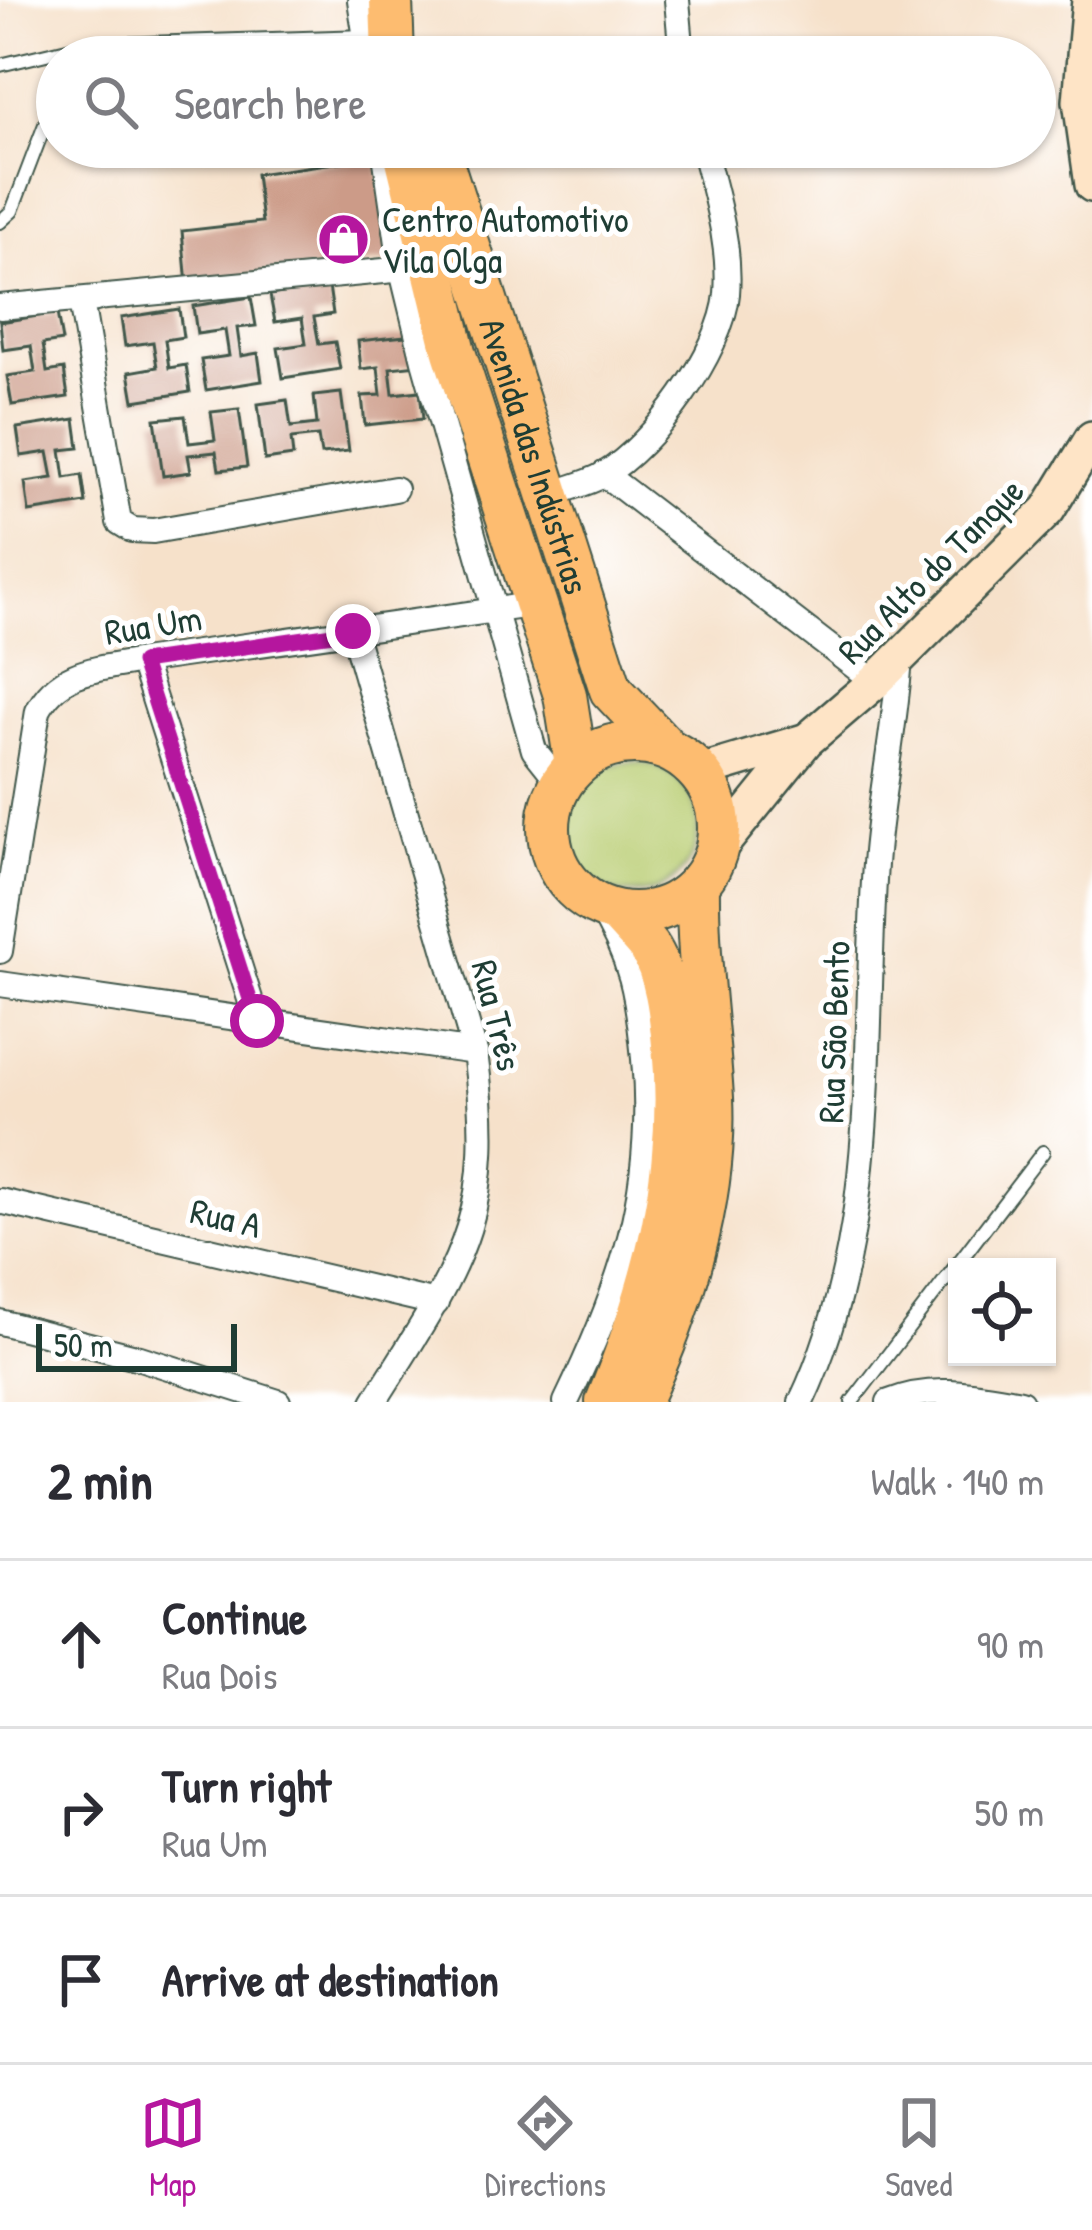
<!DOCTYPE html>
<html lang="en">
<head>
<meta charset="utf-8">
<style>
	:root { --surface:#fff; --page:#f2f2f3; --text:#2b2b33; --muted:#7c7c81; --line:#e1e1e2; --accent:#b5179e }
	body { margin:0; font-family:"Patrick Hand",sans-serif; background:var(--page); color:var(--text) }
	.controls { position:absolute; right:36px; bottom:36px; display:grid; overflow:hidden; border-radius:0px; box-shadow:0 3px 9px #0004 }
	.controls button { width:108px; height:108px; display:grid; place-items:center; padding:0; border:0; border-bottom:3px solid var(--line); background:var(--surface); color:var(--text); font:60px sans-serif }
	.scale { position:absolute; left:36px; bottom:30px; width:201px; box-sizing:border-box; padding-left:12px; border:6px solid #1f3d34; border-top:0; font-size:33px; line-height:42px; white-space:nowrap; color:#1f3d34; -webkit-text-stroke:9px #fff; paint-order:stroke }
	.stop { position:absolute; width:36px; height:36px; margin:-27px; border:9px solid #b5179e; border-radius:50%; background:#fff }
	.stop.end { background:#b5179e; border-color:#fff; box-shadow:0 3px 12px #0008 }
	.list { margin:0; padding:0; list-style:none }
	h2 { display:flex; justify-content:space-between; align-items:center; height:156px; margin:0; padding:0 48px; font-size:51px }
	h2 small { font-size:39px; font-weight:400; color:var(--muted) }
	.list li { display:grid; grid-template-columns:78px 1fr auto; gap:36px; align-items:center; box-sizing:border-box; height:168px; padding:0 48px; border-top:3px solid var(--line) }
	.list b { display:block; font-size:45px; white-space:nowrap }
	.list p { margin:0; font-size:39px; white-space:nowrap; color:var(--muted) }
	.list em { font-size:39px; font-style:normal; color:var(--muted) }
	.icon { flex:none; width:66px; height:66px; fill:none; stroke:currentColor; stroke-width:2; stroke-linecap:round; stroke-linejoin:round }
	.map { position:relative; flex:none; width:1092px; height:1402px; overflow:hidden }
	.search { position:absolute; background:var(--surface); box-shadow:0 3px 9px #0004; left:36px; right:36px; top:36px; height:132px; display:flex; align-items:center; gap:30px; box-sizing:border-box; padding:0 42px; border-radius:66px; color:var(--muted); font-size:45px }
	.sheet { height:660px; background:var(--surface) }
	nav { display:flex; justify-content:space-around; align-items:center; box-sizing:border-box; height:168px; border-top:3px solid var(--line); background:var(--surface); font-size:33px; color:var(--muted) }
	nav a { display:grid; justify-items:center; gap:6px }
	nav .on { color:var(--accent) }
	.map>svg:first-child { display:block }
	.green { fill:#b8cc70; stroke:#6c8452; stroke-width:3 }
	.building { fill:#cc9b88 }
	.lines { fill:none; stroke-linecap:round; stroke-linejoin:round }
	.lane-casing { stroke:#3f564a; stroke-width:16 }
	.street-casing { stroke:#3f564a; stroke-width:28 }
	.secondary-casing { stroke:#3f564a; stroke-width:38 }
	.highway-casing { stroke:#3f564a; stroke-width:46 }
	.lane { stroke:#fff; stroke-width:12 }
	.street { stroke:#fff; stroke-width:24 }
	.secondary { stroke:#fee4c6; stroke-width:33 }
	.highway { stroke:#fdbc70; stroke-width:42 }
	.route { stroke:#b5179e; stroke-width:15 }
	.labels { text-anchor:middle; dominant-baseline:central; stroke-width:10; stroke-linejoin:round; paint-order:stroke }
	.poi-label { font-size:36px; fill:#1f3d34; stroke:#fff; text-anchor:start }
	.street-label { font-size:36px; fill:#1f3d34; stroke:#fff }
</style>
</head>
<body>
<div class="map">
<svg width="1092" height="1402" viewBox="0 0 1092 1402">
	<rect width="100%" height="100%" fill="#fff"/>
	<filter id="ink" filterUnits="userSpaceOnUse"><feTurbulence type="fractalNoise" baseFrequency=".00833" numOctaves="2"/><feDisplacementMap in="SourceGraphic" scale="24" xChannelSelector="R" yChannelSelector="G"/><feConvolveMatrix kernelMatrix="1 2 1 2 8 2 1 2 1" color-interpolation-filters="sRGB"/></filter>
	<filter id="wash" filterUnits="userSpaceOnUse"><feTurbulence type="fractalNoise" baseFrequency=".004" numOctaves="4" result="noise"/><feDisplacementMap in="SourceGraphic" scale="48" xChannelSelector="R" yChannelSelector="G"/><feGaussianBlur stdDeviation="2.7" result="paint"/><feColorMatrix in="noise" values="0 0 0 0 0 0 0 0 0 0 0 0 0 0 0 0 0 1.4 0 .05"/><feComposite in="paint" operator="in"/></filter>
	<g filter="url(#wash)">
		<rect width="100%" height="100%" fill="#f6e1ca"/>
		<circle class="green" cx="632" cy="828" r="66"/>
		<g id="blocks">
			<g class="building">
				<polygon points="377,157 392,261 187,284 182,231 262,222 256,174"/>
				<polygon points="329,286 333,314 314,317 319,344 335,342 340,369 283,378 278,348 306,344 302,318 275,322 270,295"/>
				<polygon points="251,297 256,326 237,328 241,356 258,353 262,381 206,390 201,360 229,356 225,330 197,334 193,306"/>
				<polygon points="179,309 183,337 165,340 169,368 186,365 190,392 134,401 129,372 157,367 153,342 125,346 121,318"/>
				<polygon points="57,313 62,341 43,344 47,372 64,369 68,397 12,405 7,376 35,372 31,346 3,350 0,322"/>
				<polygon points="415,335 418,365 390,368 393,394 420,391 423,419 365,425 362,396 381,395 378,367 361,369 358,341"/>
				<polygon points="341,393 349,451 321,454 318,436 291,439 293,456 265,460 258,404 287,400 291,427 317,424 314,396"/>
				<polygon points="239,409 247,467 219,470 216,452 188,455 191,472 163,476 155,419 185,416 189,443 215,440 211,412"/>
				<polygon points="75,419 79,448 61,450 65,478 82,475 86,503 29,512 25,482 53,478 48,452 21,456 17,428"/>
			</g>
		</g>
	</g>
	<g filter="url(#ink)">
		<use href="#blocks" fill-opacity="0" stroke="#3f564a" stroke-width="3"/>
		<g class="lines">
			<defs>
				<g id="lane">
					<polyline points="0,65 84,45 366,36"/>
					<polyline points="0,222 12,211 57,93"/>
					<polyline points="852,1402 1043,1152"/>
				</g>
				<g id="street">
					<polyline points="360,0 369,57"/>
					<polyline points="677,0 682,57"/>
					<polyline points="384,147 402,271 424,361 534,750 561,784"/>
					<polyline points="96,299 81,301 119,522 132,530 153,531 395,489"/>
					<polyline points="0,307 416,268"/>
					<polyline points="604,474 875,682"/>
					<path d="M550 495C567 488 587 484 603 475 653 446 722 352 727 294 731 244 715 195 703 147"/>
					<path d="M353 631 475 1052C498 1220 459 1266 374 1402"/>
					<polyline points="142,661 257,1021"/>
					<path d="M0 951 38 711C59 669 99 669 142 661L538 604"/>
					<polyline points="0,984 475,1052"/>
					<polyline points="0,1201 436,1303"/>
					<polyline points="0,1322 140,1358 278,1402"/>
					<path d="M566 1402C622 1286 656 1189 644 1059 638 996 632 958 597 904"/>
					<path d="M801 1402C881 1234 863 1045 875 864 880 794 896 726 900 656"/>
					<path d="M889 1402C933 1384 975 1394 1021 1402"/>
				</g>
				<g id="secondary">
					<polyline points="1089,0 1080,101 1092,185"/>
					<polyline points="700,772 804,741"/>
					<polyline points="717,851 806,741 875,682 1048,510 1092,438"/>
				</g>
				<g id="highway">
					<polyline points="391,0 393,57"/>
					<polyline points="404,147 454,352 565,695 576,765"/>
					<path id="s1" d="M437 147 611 690 666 748"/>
					<circle cx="634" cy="828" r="85"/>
					<path d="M607 1402C655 1285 685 1171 673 1044 670 1013 666 972 648 946 639 934 627 923 618 912"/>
					<path d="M639 1402C682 1310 717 1200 712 1098 708 1027 697 958 698 886"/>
				</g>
			</defs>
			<use href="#lane" class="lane-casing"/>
			<use href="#street" class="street-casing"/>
			<use href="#secondary" class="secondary-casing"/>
			<use href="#highway" class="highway-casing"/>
			<use href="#lane" class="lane"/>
			<use href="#street" class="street"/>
			<use href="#secondary" class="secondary"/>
			<use href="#highway" class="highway"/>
		</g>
	</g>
	<g class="lines" filter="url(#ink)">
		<polyline class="route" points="257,1021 142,662 353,631"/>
	</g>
	<defs>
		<symbol id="shop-disc" viewBox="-11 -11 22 22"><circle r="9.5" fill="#b5179e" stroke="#fff"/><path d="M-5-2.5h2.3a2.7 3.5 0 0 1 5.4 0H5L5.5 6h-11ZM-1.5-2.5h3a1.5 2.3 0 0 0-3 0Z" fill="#fff"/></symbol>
	</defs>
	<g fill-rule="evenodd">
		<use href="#shop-disc" x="314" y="210" width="59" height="59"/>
	</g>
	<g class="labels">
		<g class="poi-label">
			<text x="382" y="218">Centro Automotivo<tspan x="382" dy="41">Vila Olga</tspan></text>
		</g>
		<g class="street-label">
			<text stroke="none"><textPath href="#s1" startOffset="324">Avenida das Indústrias</textPath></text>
			<text transform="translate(930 570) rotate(-45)">Rua Alto do Tanque</text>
			<text transform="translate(153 624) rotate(-9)">Rua Um</text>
			<text transform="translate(498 1015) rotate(76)">Rua Três</text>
			<text transform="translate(833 1032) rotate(-88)">Rua São Bento</text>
			<text transform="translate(226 1217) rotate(13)">Rua A</text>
		</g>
	</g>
</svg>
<div class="controls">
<button><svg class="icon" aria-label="locate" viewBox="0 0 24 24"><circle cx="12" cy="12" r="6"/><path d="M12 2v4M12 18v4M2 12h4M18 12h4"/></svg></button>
</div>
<div class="scale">50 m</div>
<div class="stop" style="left:257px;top:1021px"></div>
<div class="stop end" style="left:353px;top:631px"></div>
<div class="search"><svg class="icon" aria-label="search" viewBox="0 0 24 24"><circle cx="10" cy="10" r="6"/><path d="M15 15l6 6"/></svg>Search here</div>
</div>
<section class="sheet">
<h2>2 min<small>Walk · 140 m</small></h2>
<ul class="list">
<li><svg class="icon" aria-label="ahead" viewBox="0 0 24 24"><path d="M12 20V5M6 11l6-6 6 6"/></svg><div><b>Continue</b><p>Rua Dois</p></div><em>90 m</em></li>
<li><svg class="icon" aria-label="right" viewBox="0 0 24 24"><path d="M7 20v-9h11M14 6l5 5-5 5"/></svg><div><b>Turn right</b><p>Rua Um</p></div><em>50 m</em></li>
<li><svg class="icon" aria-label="arrive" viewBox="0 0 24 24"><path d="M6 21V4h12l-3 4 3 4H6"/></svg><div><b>Arrive at destination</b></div></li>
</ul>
</section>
<nav>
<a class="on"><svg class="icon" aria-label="map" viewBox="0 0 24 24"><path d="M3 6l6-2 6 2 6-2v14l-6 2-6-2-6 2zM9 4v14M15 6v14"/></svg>Map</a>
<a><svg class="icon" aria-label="directions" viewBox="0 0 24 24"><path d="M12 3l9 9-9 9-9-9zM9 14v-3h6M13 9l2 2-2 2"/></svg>Directions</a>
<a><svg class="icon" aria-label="saved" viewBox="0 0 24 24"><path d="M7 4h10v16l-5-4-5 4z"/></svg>Saved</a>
</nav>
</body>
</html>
